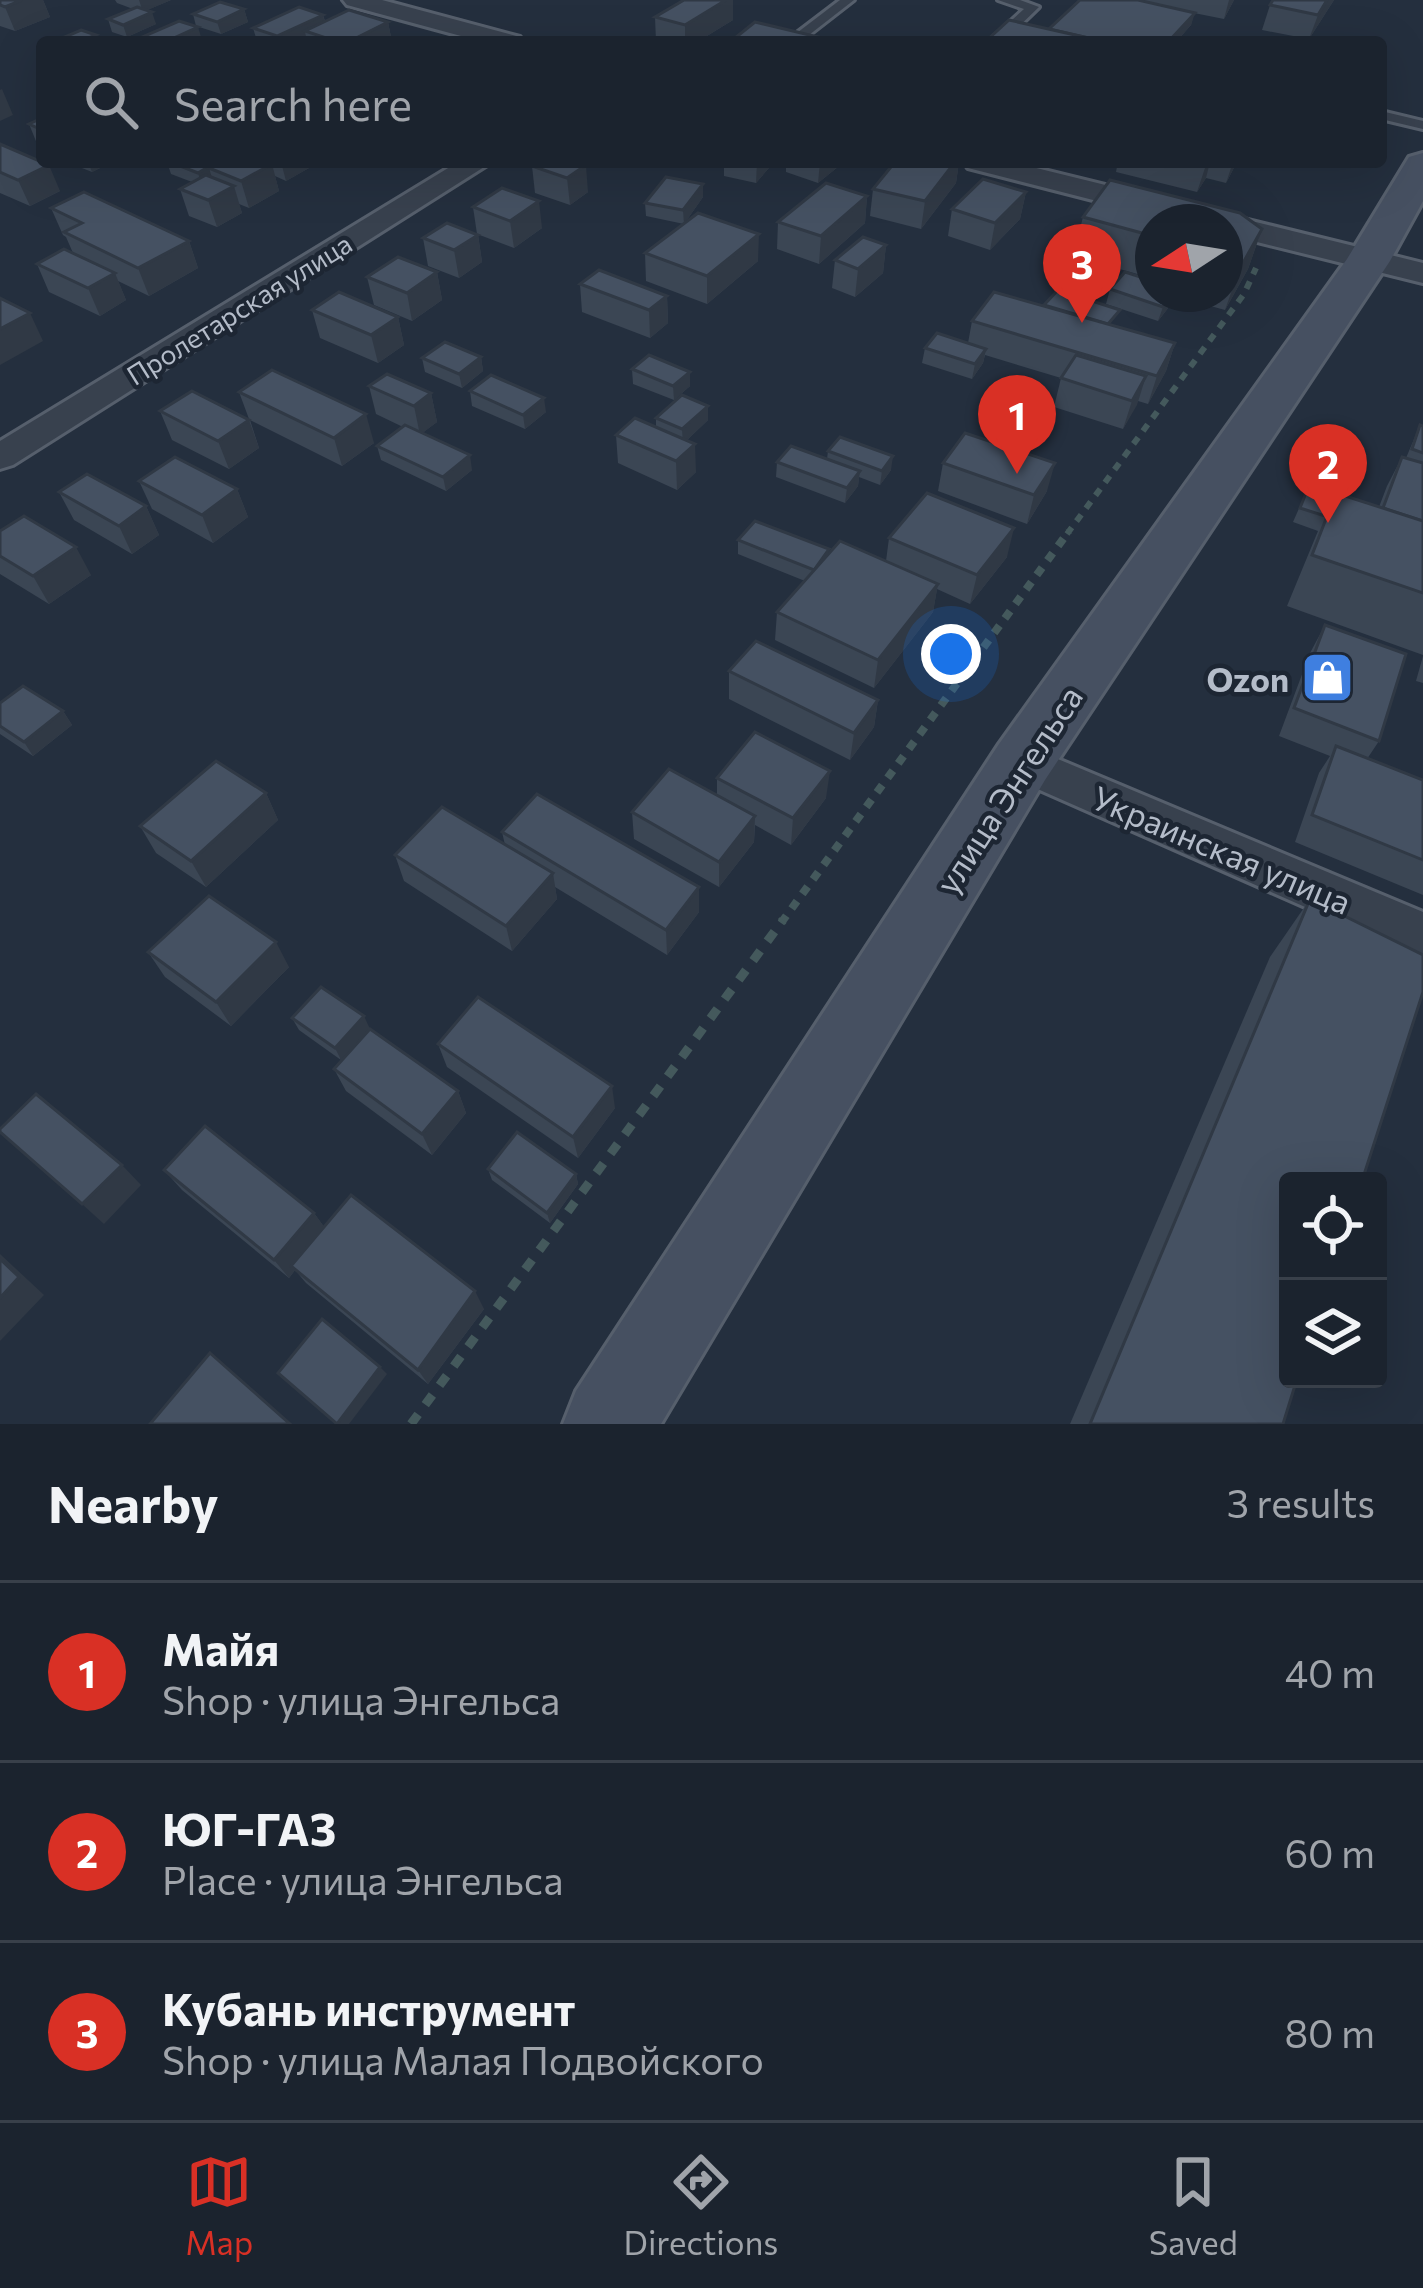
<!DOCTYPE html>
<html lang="en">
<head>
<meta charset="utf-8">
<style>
	:root { --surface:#1b232e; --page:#282f3a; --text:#f1f3f6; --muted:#a0a4aa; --line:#39404a; --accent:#d93025 }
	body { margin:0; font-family:Commissioner,sans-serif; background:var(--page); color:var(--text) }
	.controls { position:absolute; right:36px; bottom:36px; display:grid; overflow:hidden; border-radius:12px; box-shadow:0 12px 48px #0002 }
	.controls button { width:108px; height:108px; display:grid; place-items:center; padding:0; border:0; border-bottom:3px solid var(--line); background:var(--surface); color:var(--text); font:60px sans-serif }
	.compass { position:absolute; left:1135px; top:204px; width:108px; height:108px; border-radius:50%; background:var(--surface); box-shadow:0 12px 48px #0002; rotate:258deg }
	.you { position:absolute; left:951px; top:654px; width:42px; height:42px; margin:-30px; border:9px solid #fff; border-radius:50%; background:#1a73e8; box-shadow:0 0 0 18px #1a73e833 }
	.badge { display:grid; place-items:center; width:78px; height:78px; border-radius:50%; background:var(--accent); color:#fff; font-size:39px; font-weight:700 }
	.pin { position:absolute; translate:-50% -99px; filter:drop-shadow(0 3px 6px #0008) }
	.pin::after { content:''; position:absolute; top:63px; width:42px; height:36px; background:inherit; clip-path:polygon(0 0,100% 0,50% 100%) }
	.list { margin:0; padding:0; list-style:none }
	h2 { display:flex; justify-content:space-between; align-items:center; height:156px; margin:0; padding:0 48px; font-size:51px }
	h2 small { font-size:39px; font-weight:400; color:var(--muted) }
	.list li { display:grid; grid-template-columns:78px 1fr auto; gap:36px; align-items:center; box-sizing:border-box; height:180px; padding:0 48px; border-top:3px solid var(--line) }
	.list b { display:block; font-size:45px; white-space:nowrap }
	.list p { margin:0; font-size:39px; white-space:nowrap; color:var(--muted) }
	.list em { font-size:39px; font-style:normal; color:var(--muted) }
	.icon { flex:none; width:66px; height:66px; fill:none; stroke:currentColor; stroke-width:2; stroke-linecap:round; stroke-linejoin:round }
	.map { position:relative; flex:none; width:1423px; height:1424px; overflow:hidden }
	.search { position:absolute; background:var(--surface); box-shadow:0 12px 48px #0002; left:36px; right:36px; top:36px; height:132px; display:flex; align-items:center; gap:30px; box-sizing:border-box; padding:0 42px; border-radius:12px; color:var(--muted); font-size:45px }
	.sheet { height:696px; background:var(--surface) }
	nav { display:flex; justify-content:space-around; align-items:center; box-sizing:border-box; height:168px; border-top:3px solid var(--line); background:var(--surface); font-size:33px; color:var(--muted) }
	nav a { display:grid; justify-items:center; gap:6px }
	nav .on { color:var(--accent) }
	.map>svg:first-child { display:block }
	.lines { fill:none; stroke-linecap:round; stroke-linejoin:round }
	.lane-casing { stroke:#565f6c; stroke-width:6 }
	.street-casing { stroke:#565f6c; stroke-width:6 }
	.secondary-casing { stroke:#565f6c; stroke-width:6 }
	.path-far2 { stroke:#44595c; stroke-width:6; stroke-dasharray:8 8; stroke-linecap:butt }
	.path-far1 { stroke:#44595c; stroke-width:8; stroke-dasharray:9 9; stroke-linecap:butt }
	.path { stroke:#44595c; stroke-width:9; stroke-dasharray:12 12; stroke-linecap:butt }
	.lane { fill:#38414e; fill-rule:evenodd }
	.street { fill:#38414e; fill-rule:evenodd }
	.secondary { fill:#465061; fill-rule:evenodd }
	.wall { fill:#3b4654; fill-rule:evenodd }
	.shaded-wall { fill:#303945 }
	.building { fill:#455162; stroke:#303945; stroke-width:3 }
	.labels { text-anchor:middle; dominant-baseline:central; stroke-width:9; stroke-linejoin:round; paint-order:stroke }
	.far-street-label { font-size:27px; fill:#b4bcc9; stroke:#1d2633 }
	.poi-label { font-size:33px; font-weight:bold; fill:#b4bcc9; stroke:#1d2633; text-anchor:end }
	.street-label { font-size:33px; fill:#b4bcc9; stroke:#1d2633 }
</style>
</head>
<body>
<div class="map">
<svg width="1423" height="1424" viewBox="0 0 1423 1424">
	<rect width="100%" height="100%" fill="#242f3e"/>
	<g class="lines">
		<defs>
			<g id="lane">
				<polygon points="840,0 854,0 800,42 785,42"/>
				<polygon points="998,0 1020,0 1039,7 1003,42 988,42 1024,9"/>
				<polygon points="1381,111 1423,121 1423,129 1381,119"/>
			</g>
			<g id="street">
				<polygon points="343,0 382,0 520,37 523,42 483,42 347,5"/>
				<polygon points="458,162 492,162 13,465 0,469 0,441"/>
				<polygon points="964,162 1012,162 1423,263 1423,283 1225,234 1225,222 1179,222 968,168"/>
				<polygon points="1022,744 1423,912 1423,959 1006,775 999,762 1006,749"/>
			</g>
			<polygon id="secondary" points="1423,153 1423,201 1390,261 1045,780 661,1424 563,1424 576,1391 999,744 1347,259 1409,157"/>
		</defs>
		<use href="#lane" class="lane-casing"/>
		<use href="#street" class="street-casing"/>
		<use href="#secondary" class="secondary-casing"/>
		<polyline class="path-far2" points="1067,534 1244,294 1256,268"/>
		<polyline class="path-far1" points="781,923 1069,531"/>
		<polyline class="path" points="411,1424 783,920"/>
		<use href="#lane" class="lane"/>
		<use href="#street" class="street"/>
		<use href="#secondary" class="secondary"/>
	</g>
	<g class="wall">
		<polygon points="0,0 43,0 50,17 15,31 0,26"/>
		<polygon points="115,0 171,0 147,10 156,24 127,37 112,32 108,19 133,9 117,3"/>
		<polygon points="1080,0 1234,0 1224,19 1194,13 1191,25 1176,42 985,42 1049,29"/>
		<polygon points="1334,0 1309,39 1262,30 1270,5"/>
		<polygon points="244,9 248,22 221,34 196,26 193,14"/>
		<polygon points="323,15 325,21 388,22 392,42 307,42 306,37 296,42 257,41 253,28"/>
		<polygon points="655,17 733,20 697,42 656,42"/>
		<polygon points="42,118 42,152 40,151 29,124"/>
		<polygon points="0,144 60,191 30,206 0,193"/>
		<polygon points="67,162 112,162 92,172"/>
		<polygon points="167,162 207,162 214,166 221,162 316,162 316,164 286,181 275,176 279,191 249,208 239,204 242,213 217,227 189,216 180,189 192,182 171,174"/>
		<polygon points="576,162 588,192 570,205 535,193 532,166"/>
		<polygon points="724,162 774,162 756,183 724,176"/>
		<polygon points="786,162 844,162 818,183 786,172"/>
		<polygon points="895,162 959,162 956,183 921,229 870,216 873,189"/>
		<polygon points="1118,162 1237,162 1226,183 1206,178 1197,192 1116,172"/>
		<path d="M1110 180 1240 213 1262 229 1248 269 1225 310 1174 296 1172 303 1158 321 1106 304 1110 289 1125 272 1147 279 1148 277 1073 256 1083 217ZM1153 222H1225V294H1153Z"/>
		<polygon points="703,184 703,197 684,224 758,261 707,304 646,281 645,253 684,224 646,216 645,203"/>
		<polygon points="1026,192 1020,219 990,250 948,236 952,209"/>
		<polygon points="867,196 865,223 819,264 777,249 778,222"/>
		<polygon points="473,207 542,228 514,248 477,234"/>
		<polygon points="51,208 189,241 198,268 149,296 118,281 126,300 100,316 49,292 37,264 73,253 66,237 63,235"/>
		<polygon points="478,235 482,262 459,278 428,266 423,238"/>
		<polygon points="886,245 883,273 855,297 832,288 835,260"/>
		<polygon points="437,272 442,300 412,321 374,305 367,277"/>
		<polygon points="580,284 667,296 668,323 650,338 582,312"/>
		<polygon points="312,310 398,317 404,345 378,363 320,338"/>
		<polygon points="972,321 1115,326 1175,343 1166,371 1148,404 1138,401 1123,429 1054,407 1061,378 985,355 983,363 972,379 922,363 925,348 968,343"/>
		<polygon points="481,357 483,371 462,388 425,372 422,358"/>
		<polygon points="632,369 690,386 674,400 633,384"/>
		<polygon points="369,386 431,393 437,422 422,433 472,470 446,491 381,460 377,446 403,427 376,414"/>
		<polygon points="470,391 546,412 525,429 472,406"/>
		<polygon points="239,392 374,443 342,466 250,420 259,448 229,469 172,440 160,411 249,419"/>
		<polygon points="656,418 708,420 687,440 696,472 677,490 618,463 616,435 656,427"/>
		<polygon points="1420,425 1423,426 1423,655 1287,606 1318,531 1293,522 1308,488 1335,497 1379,507 1387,486 1402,457 1406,458"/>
		<polygon points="828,451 891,470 880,485 859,477 858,486 845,503 776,477 777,462 827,459"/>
		<polygon points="943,463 1047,491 1027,524 938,491"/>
		<polygon points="139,481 237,489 248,517 213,543 152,509"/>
		<polygon points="59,492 146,506 159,535 132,554 74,520"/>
		<polygon points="0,531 91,575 49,604 0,574"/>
		<polygon points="889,538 1007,557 970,604 937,589 933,612 874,688 775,640 777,612 805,581 738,554 738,540 886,561"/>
		<polygon points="1325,625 1379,741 1367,759 1423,780 1423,895 1295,842 1319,773 1330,756 1279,736 1310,653"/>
		<polygon points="1423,656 1423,683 1416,681"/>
		<polygon points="729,671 878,700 874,727 850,760 729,699"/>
		<polygon points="0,703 63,711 72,725 33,756 0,734"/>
		<polygon points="717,778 826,798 791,845 755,825 754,842 719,887 634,839 632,812 717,795"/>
		<polygon points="266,793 278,820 206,887 156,853 140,826"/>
		<polygon points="502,832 699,912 667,955 555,887 557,899 512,951 404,881 395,855 505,845"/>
		<polygon points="1310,899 1283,1424 1070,1424 1270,957"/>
		<polygon points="148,952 289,967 231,1026 165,977"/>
		<polygon points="321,987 341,1060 299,1030 292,1018"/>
		<polygon points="438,1044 615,1108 578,1158 447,1067"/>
		<polygon points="334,1069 458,1091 466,1113 432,1155 346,1091"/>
		<polygon points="488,1169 576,1174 578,1184 550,1223 492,1180"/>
		<polygon points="164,1170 314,1213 324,1227 484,1309 428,1384 306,1283 295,1270 289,1278 182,1190"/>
	</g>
	<g class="shaded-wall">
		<polygon points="22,0 43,0 50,17 15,31 5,7"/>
		<polygon points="139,0 171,0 143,12"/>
		<polygon points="726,0 733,0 733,20 697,42 685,42 685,25"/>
		<polygon points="1229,0 1234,0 1224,19"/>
		<polygon points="1327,0 1334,0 1309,39 1318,15"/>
		<polygon points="244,9 248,22 221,34 217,22"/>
		<polygon points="152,12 156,24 127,37 123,25"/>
		<polygon points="1195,13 1191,25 1176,42 1168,42"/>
		<polygon points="323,15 326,27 305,31 306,37 296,42 279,42 277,36"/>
		<polygon points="388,22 392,42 348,42"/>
		<polygon points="198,27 202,40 197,42 165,42"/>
		<polygon points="96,35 98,42 79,42"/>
		<polygon points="2,89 13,115 0,121 0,90"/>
		<polygon points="88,162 112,162 92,172"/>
		<polygon points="281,162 316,162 316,164 286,181"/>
		<polygon points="757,162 774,162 756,183"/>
		<polygon points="820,162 844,162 818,183"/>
		<polygon points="955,162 959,162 956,183 921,229 925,201"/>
		<polygon points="1207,162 1210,162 1206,178 1197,192"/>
		<polygon points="1233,162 1237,162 1226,183"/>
		<polygon points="213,164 209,168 213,181 202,187 198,173"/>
		<polygon points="272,164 279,191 249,208 241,181"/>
		<polygon points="49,165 60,191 30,206 18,180"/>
		<polygon points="586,165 588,192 570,205 567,178"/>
		<polygon points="703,184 703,197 684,224 683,210"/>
		<polygon points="234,186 242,213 217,227 208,200"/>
		<polygon points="1026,192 1020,219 990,250 995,223"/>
		<polygon points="867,196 865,223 819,264 821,236"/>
		<polygon points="539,201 542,228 514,248 510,221"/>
		<polygon points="1262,229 1248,269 1225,310 1239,270"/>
		<polygon points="759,234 758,261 707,304 707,276"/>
		<polygon points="478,235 482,262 459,278 454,250"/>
		<polygon points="189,241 198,268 149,296 138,268"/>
		<polygon points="886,245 883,273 855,297 858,269"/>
		<polygon points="437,272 442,300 412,321 407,293"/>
		<polygon points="115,273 126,300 100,316 88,288"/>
		<polygon points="1172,294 1175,294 1172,303 1158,321 1163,307"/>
		<polygon points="667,296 668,323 650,338 649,310"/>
		<polygon points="30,313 43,341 0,365 0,329"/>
		<polygon points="398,317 404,345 378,363 371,335"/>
		<polygon points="1175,343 1166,371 1148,404 1157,376"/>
		<polygon points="986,349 983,363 972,379 975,364"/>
		<polygon points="481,357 483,371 462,388 459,374"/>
		<polygon points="690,372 690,386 674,400 673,386"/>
		<polygon points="1146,376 1137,405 1123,429 1132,401"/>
		<polygon points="431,393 437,422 420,435 414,406"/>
		<polygon points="544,398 546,412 525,429 523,415"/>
		<polygon points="708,406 708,420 683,444 682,429"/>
		<polygon points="366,414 374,443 342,466 334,438"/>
		<polygon points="249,420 259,448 229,469 218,441"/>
		<polygon points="695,444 696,472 677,490 676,461"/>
		<polygon points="470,455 472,470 446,491 443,477"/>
		<polygon points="893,456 891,470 880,485 882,471"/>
		<polygon points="1055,463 1047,491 1027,524 1034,495"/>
		<polygon points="860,471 858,486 845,503 847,488"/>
		<polygon points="237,489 248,517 213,543 202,515"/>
		<polygon points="146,506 159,535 132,554 119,526"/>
		<polygon points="1014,528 1007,557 970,604 977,575"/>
		<polygon points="76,547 91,575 49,604 33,576"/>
		<polygon points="938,584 933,612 874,688 878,660"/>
		<polygon points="878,700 874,727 850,760 854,733"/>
		<polygon points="63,711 72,725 33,756 24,742"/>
		<polygon points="830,771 826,798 791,845 793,818"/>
		<polygon points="266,793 278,820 206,887 191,861"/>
		<polygon points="755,816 754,842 719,887 719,862"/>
		<polygon points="553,873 557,899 512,951 506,926"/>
		<polygon points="699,887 699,912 667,955 666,930"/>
		<polygon points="276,942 289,967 231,1026 216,1002"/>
		<polygon points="364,1016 370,1029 341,1060 335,1048"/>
		<polygon points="612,1086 615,1108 578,1158 573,1137"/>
		<polygon points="458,1091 466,1113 432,1155 422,1134"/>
		<polygon points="122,1165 141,1185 104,1224 82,1204"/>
		<polygon points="576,1174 578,1184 550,1223 547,1213"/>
		<polygon points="314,1213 328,1232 291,1266 295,1270 289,1278 274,1260"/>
		<polygon points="0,1254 44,1295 0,1341"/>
		<polygon points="475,1291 484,1309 428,1384 418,1370"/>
		<polygon points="380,1367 387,1374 349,1424 337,1424"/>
	</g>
	<g class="building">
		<polygon points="0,0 22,0 5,7 0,5"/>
		<polygon points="684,0 726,0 685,25 655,17"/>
		<polygon points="1080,0 1138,0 1195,13 1168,42 1106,42 1049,29"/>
		<polygon points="1273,0 1327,0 1318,15 1270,5"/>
		<polygon points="220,2 244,9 217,22 193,14"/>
		<polygon points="137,7 152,12 123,25 108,19"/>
		<polygon points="299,7 323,15 277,36 253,28"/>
		<polygon points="349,10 388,22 348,42 338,42 305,31"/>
		<polygon points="1009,20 1106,42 985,42"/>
		<polygon points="179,21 198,27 165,42 156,42 142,37"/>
		<polygon points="755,22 839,42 730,42"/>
		<polygon points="81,30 96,35 79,42 53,42"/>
		<polygon points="42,118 42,130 29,124"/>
		<polygon points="0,144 49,165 18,180 0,172"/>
		<polygon points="170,162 207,162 213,164 198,173"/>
		<polygon points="221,162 267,162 272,164 241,181 209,168"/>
		<polygon points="538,162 576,162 586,165 567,178 532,166"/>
		<polygon points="895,162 955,162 925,201 873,189"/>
		<polygon points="206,175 234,186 208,200 180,189"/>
		<polygon points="666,177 703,184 683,210 645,203"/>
		<polygon points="983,179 1026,192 995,223 952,209"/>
		<polygon points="1110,180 1240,213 1262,229 1239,270 1225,267 1225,222 1153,222 1153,236 1083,217"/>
		<polygon points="826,183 867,196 821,236 778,222"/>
		<polygon points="502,188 539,201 510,221 473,207"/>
		<polygon points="84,192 189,241 138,268 64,232 82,223 51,208"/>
		<polygon points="698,213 759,234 707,276 645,253"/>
		<polygon points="447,223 478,235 454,250 423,238"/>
		<polygon points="863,237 886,245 858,269 835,260"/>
		<polygon points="64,249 115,273 88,288 37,264"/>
		<polygon points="398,257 437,272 407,293 367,277"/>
		<polygon points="599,270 667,296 649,310 580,284"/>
		<polygon points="1125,272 1153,281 1153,294 1172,294 1163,307 1110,289"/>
		<polygon points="1058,290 1120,310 1108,324 1044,305"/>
		<polygon points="339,292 398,317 371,335 312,310"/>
		<polygon points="994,292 1175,343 1157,376 972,321"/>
		<polygon points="0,298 30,313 0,329"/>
		<polygon points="937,333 986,349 975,364 925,348"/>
		<polygon points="445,342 481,357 459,374 422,358"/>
		<polygon points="649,355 690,372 673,386 632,369"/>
		<polygon points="1076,355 1146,376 1132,401 1061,378"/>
		<polygon points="272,370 366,414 334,438 239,392"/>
		<polygon points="387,374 431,393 414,406 369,386"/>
		<polygon points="491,375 544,398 523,415 470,391"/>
		<polygon points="192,391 249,420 218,441 160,411"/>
		<polygon points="682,395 708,406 682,429 656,418"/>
		<polygon points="635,418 695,444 676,461 616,435"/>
		<polygon points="405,425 470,455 443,477 377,446"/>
		<polygon points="1420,425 1423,426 1423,453 1412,449"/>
		<polygon points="965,433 1055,463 1034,495 943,463"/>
		<polygon points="840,437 893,456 882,471 828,451"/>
		<polygon points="791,446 860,471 847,488 777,462"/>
		<polygon points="175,457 237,489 202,515 139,481"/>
		<polygon points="1402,457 1423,463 1423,521 1383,508"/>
		<polygon points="87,474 146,506 119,526 59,492"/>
		<polygon points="1308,488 1335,497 1325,516 1300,508"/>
		<polygon points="927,493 1014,528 977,575 889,538"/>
		<polygon points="1336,493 1423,521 1423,593 1312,555"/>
		<polygon points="24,516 76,547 33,576 0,556 0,531"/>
		<polygon points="755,521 829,549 814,570 738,540"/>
		<polygon points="840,541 938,584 878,660 777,612"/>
		<polygon points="1325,625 1406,654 1379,741 1294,708"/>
		<polygon points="756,641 878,700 854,733 729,671"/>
		<polygon points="23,686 63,711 24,742 0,726 0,703"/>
		<polygon points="755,732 830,771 793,818 717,778"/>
		<polygon points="1336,746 1423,780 1423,860 1312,815"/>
		<polygon points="216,761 266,793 191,861 140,826"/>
		<polygon points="669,769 755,816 719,862 632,812"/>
		<polygon points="537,794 699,887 666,930 502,832"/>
		<polygon points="442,807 553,873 506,926 395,855"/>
		<polygon points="209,896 276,942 216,1002 148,952"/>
		<polygon points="1310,899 1423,955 1423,992 1362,1181 1288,1181 1288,1379 1297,1379 1283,1424 1090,1424"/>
		<polygon points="321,987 364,1016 335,1048 292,1018"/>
		<polygon points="478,997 612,1086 573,1137 438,1044"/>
		<polygon points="370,1029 458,1091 422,1134 334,1069"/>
		<polygon points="36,1094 122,1165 82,1204 0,1132 0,1129"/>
		<polygon points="205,1126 314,1213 274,1260 164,1170"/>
		<polygon points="517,1132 576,1174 547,1213 488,1169"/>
		<polygon points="351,1195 475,1291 418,1370 291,1266"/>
		<polygon points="0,1259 19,1277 0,1298"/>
		<polygon points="322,1319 380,1367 337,1424 278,1373"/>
		<polygon points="210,1353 290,1424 150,1424"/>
	</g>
	<defs>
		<symbol id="shop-square" viewBox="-11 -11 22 22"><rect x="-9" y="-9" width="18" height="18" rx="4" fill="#3f7fe0" stroke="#1d2633"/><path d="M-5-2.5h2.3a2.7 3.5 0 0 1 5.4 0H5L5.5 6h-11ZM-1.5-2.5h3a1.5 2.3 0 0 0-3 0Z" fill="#fff"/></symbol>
	</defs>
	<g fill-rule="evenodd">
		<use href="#shop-square" x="1298" y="648" width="59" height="59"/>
	</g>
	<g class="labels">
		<g class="far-street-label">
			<text transform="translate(239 309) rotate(-32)">Пролетарская улица</text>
		</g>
		<g class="poi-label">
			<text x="1289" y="678">Ozon</text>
		</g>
		<g class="street-label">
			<text transform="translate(1008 789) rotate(-57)">улица Энгельса</text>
			<text transform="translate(1222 849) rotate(23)">Украинская улица</text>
		</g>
	</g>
</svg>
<div class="controls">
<button><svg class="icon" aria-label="locate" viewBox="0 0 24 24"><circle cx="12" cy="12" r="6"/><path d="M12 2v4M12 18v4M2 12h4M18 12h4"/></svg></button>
<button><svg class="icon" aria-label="layers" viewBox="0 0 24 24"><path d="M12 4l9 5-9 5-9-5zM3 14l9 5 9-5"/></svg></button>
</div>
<svg class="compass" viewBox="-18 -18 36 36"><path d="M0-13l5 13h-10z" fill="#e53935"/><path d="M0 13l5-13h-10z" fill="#a0a4aa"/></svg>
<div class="you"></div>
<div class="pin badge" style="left:1017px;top:474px">1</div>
<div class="pin badge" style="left:1328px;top:523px">2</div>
<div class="pin badge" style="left:1082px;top:323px">3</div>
<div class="search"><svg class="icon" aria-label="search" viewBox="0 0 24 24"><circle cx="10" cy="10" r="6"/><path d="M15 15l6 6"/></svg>Search here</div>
</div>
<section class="sheet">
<h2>Nearby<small>3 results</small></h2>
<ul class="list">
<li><span class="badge">1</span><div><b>Майя</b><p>Shop · улица Энгельса</p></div><em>40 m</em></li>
<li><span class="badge">2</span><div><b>ЮГ-ГАЗ</b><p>Place · улица Энгельса</p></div><em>60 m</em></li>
<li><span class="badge">3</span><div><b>Кубань инструмент</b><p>Shop · улица Малая Подвойского</p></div><em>80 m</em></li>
</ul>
</section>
<nav>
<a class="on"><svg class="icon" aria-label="map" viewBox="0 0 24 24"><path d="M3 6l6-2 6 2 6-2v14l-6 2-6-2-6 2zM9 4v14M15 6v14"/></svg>Map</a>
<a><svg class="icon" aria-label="directions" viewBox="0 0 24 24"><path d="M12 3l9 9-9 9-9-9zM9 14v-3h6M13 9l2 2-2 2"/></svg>Directions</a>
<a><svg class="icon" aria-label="saved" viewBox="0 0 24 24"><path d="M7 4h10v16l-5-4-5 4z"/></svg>Saved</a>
</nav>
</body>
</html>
